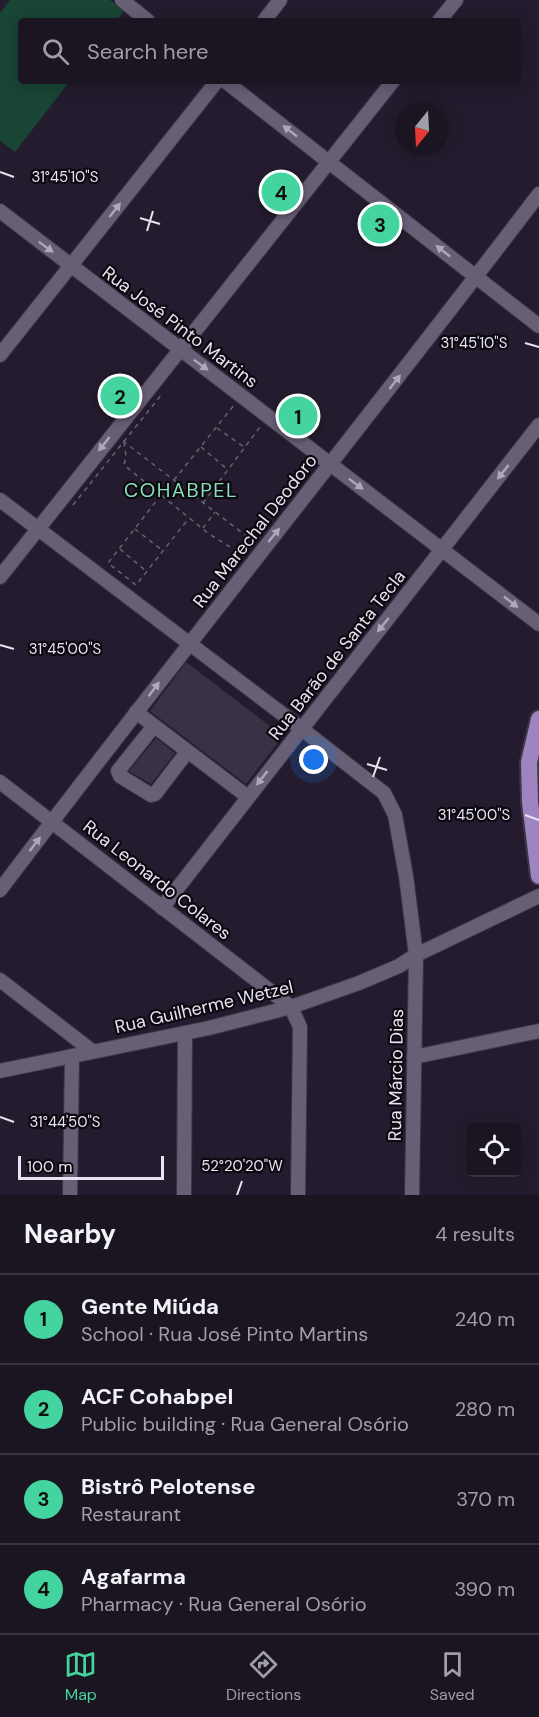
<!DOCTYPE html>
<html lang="en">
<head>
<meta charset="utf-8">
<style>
	:root { --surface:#1b1522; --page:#28222f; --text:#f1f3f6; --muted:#a09fa5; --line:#393440; --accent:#43d4a0 }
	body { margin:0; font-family:"DM Sans",sans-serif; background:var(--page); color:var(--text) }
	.controls { position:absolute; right:18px; bottom:18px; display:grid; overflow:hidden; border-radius:6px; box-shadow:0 3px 15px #0003 }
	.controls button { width:54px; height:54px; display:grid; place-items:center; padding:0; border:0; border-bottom:2px solid var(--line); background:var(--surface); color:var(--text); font:30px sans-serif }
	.compass { position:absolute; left:395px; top:102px; width:54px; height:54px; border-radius:50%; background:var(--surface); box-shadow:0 3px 15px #0003; rotate:198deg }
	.scale { position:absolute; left:18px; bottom:15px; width:146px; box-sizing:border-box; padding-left:6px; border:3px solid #e8e3f0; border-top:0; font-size:16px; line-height:21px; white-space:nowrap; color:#e8e3f0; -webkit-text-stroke:4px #0b0810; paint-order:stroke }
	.you { position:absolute; left:314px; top:760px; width:21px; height:21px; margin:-15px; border:4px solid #fff; border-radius:50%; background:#1a73e8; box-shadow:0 0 0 9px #1a73e833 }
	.badge { display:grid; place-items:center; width:39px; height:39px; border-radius:50%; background:var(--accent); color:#111; font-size:20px; font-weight:700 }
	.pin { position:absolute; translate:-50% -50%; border:3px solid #fff; box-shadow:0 2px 6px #0006 }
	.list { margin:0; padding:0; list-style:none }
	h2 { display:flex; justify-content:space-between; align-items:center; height:78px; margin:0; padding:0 24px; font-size:26px }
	h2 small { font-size:20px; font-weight:400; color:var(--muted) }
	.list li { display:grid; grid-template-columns:39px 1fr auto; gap:18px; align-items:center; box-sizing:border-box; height:90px; padding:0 24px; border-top:2px solid var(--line) }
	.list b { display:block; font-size:22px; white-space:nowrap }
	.list p { margin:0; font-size:20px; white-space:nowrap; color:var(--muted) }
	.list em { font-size:20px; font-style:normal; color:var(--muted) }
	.icon { flex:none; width:33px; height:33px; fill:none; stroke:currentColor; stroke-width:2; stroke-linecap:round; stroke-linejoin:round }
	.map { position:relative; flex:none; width:539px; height:1195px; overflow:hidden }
	.search { position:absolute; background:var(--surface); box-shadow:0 3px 15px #0003; left:18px; right:18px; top:18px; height:66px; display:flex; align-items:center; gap:15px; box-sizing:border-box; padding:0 21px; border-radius:6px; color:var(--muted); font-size:22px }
	.sheet { height:438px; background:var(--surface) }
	nav { display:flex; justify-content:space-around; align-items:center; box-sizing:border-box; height:84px; border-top:2px solid var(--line); background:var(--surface); font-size:16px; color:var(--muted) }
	nav a { display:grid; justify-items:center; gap:3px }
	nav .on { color:var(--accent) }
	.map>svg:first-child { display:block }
	.green { fill:#184534 }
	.building { fill:#393144 }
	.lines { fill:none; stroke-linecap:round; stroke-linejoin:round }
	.minor-casing { stroke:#3d3746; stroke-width:16 }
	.major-casing { stroke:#3d3746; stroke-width:20 }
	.path { stroke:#686171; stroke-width:1.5; stroke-dasharray:4.5 4.5; stroke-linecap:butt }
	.minor { stroke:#685f76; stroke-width:14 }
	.major { stroke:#9f84c2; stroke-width:16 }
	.oneway { fill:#aea8b9 }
	.ticks { fill:none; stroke:#e8e3f0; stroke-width:2 }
	.labels { text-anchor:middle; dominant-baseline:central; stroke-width:4.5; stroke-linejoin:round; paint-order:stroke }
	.street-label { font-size:18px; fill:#e8e3f0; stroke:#0b0810 }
	.neighbourhood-label { font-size:20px; letter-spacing:1.5px; fill:#88dfb9; stroke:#0b0810 }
	.ticks-label { font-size:15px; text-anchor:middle; fill:#e8e3f0; stroke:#0b0810; stroke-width:4.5; stroke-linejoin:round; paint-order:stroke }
</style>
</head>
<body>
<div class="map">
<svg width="539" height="1195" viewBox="0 0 539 1195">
	<rect width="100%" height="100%" fill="#241c2e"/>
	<polygon class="green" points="10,0 110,0 124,11 116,21 21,21 21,81 70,81 15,152 0,141 0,13"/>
	<g class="building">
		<polygon points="186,662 283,736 246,784 150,711"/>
		<polygon points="156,738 175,753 151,784 129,771"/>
	</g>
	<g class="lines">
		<defs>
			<g id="minor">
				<polyline points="122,0 148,21"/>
				<polyline points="264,21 280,0"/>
				<polyline points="439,21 456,0"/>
				<polyline points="225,81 539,326"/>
				<polyline points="0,211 539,624"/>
				<polyline points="0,355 217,81"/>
				<polyline points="0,500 289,719 384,793 395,815 406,876 416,955 412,1195"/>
				<polyline points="0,577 393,81"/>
				<polyline points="136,712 248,797"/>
				<polyline points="154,726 118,771 120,776 151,795 155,794 187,752"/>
				<polyline points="0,782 291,1007 300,1027 298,1195"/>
				<path d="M0 890C177 656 361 428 539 194"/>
				<polyline points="162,908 539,425"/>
				<polyline points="0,980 92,1051"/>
				<polyline points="414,1057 539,1031"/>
				<polyline points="0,1071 209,1028 291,1007 359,983 399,966 416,955 539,896"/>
				<polyline points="70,1195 72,1056"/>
				<polyline points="184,1195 185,1033"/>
			</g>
			<polyline id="major" points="539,719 529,762 530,802 539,876"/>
		</defs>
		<use href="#minor" class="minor-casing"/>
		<use href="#major" class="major-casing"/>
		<g class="path">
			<polyline points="217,428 244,447"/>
			<polyline points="123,441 254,542"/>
			<polyline points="124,442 126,456 124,465 209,534 243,555"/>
			<polyline points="201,447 227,469"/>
			<polyline points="174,480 235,404"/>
			<polyline points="161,495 108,563 136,585 189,518"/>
			<polyline points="203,503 260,427"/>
			<polyline points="73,505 162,394"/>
			<polyline points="203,528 215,512"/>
			<polyline points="135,529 162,550"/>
			<polyline points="120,549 146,571"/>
		</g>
		<use href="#minor" class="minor"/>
		<use href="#major" class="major"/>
	</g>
	<defs><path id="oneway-solid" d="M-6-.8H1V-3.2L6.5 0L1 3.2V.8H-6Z" transform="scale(1.5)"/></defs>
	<g class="oneway">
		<use href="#oneway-solid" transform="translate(290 131) rotate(-142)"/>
		<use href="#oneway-solid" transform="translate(115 210) rotate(-52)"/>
		<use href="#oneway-solid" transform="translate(46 247) rotate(37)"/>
		<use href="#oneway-solid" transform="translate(443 251) rotate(-142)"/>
		<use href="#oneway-solid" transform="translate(201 365) rotate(37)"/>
		<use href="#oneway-solid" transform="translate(395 382) rotate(-52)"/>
		<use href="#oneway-solid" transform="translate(104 444) rotate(128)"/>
		<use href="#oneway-solid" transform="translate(503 472) rotate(128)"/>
		<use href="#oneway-solid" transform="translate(356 484) rotate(37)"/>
		<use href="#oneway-solid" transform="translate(274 535) rotate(-51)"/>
		<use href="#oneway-solid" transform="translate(511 602) rotate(38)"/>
		<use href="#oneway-solid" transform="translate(383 625) rotate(129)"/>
		<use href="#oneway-solid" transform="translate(154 689) rotate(-53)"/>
		<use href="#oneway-solid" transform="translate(262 778) rotate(128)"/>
		<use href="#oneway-solid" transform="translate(35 844) rotate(-53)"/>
	</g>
	<path class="ticks" d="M0 172 14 177M140 218 160 224M147 231 153 211M525 343 539 347M0 645 14 649M367 764 387 770M373 777 380 757M525 815 539 820M0 1117 14 1122M237 1195 242 1181"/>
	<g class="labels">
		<g class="street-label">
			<text transform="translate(180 327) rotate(37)">Rua José Pinto Martins</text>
			<text transform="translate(255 531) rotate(-52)">Rua Marechal Deodoro</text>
			<text transform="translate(337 655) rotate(-52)">Rua Barão de Santa Tecla</text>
			<text transform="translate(157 880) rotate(38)">Rua Leonardo Colares</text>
			<text transform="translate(204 1007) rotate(-13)">Rua Guilherme Wetzel</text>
			<text transform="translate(396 1075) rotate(-89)">Rua Márcio Dias</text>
		</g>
		<g class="neighbourhood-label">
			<text x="181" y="490">COHABPEL</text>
		</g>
	</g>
	<g class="ticks-label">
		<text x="65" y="182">31°45'10"S</text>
		<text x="474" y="348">31°45'10"S</text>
		<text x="65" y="654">31°45'00"S</text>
		<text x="474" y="820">31°45'00"S</text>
		<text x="65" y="1127">31°44'50"S</text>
		<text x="242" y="1171">52°20'20"W</text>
	</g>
</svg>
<div class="controls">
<button><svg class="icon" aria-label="locate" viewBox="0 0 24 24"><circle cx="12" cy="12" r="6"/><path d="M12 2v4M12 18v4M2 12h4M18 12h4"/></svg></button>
</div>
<svg class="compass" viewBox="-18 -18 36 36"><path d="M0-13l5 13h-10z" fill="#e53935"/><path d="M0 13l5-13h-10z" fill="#a09fa5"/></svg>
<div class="scale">100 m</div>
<div class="you"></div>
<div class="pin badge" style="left:298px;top:416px">1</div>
<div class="pin badge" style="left:120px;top:396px">2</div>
<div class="pin badge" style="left:380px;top:224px">3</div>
<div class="pin badge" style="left:281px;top:192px">4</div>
<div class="search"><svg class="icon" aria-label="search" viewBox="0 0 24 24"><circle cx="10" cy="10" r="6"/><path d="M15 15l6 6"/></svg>Search here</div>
</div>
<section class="sheet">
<h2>Nearby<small>4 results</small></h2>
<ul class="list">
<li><span class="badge">1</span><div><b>Gente Miúda</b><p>School · Rua José Pinto Martins</p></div><em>240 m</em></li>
<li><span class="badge">2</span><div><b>ACF Cohabpel</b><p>Public building · Rua General Osório</p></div><em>280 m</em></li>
<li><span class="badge">3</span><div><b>Bistrô Pelotense</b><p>Restaurant</p></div><em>370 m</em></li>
<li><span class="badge">4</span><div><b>Agafarma</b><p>Pharmacy · Rua General Osório</p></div><em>390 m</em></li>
</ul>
</section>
<nav>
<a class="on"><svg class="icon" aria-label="map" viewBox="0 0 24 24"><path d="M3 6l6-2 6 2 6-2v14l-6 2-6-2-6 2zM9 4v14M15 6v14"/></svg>Map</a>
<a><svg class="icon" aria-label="directions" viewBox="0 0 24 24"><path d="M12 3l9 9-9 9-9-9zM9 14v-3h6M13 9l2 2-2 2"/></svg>Directions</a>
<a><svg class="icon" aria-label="saved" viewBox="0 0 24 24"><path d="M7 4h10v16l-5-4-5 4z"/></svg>Saved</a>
</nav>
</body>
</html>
